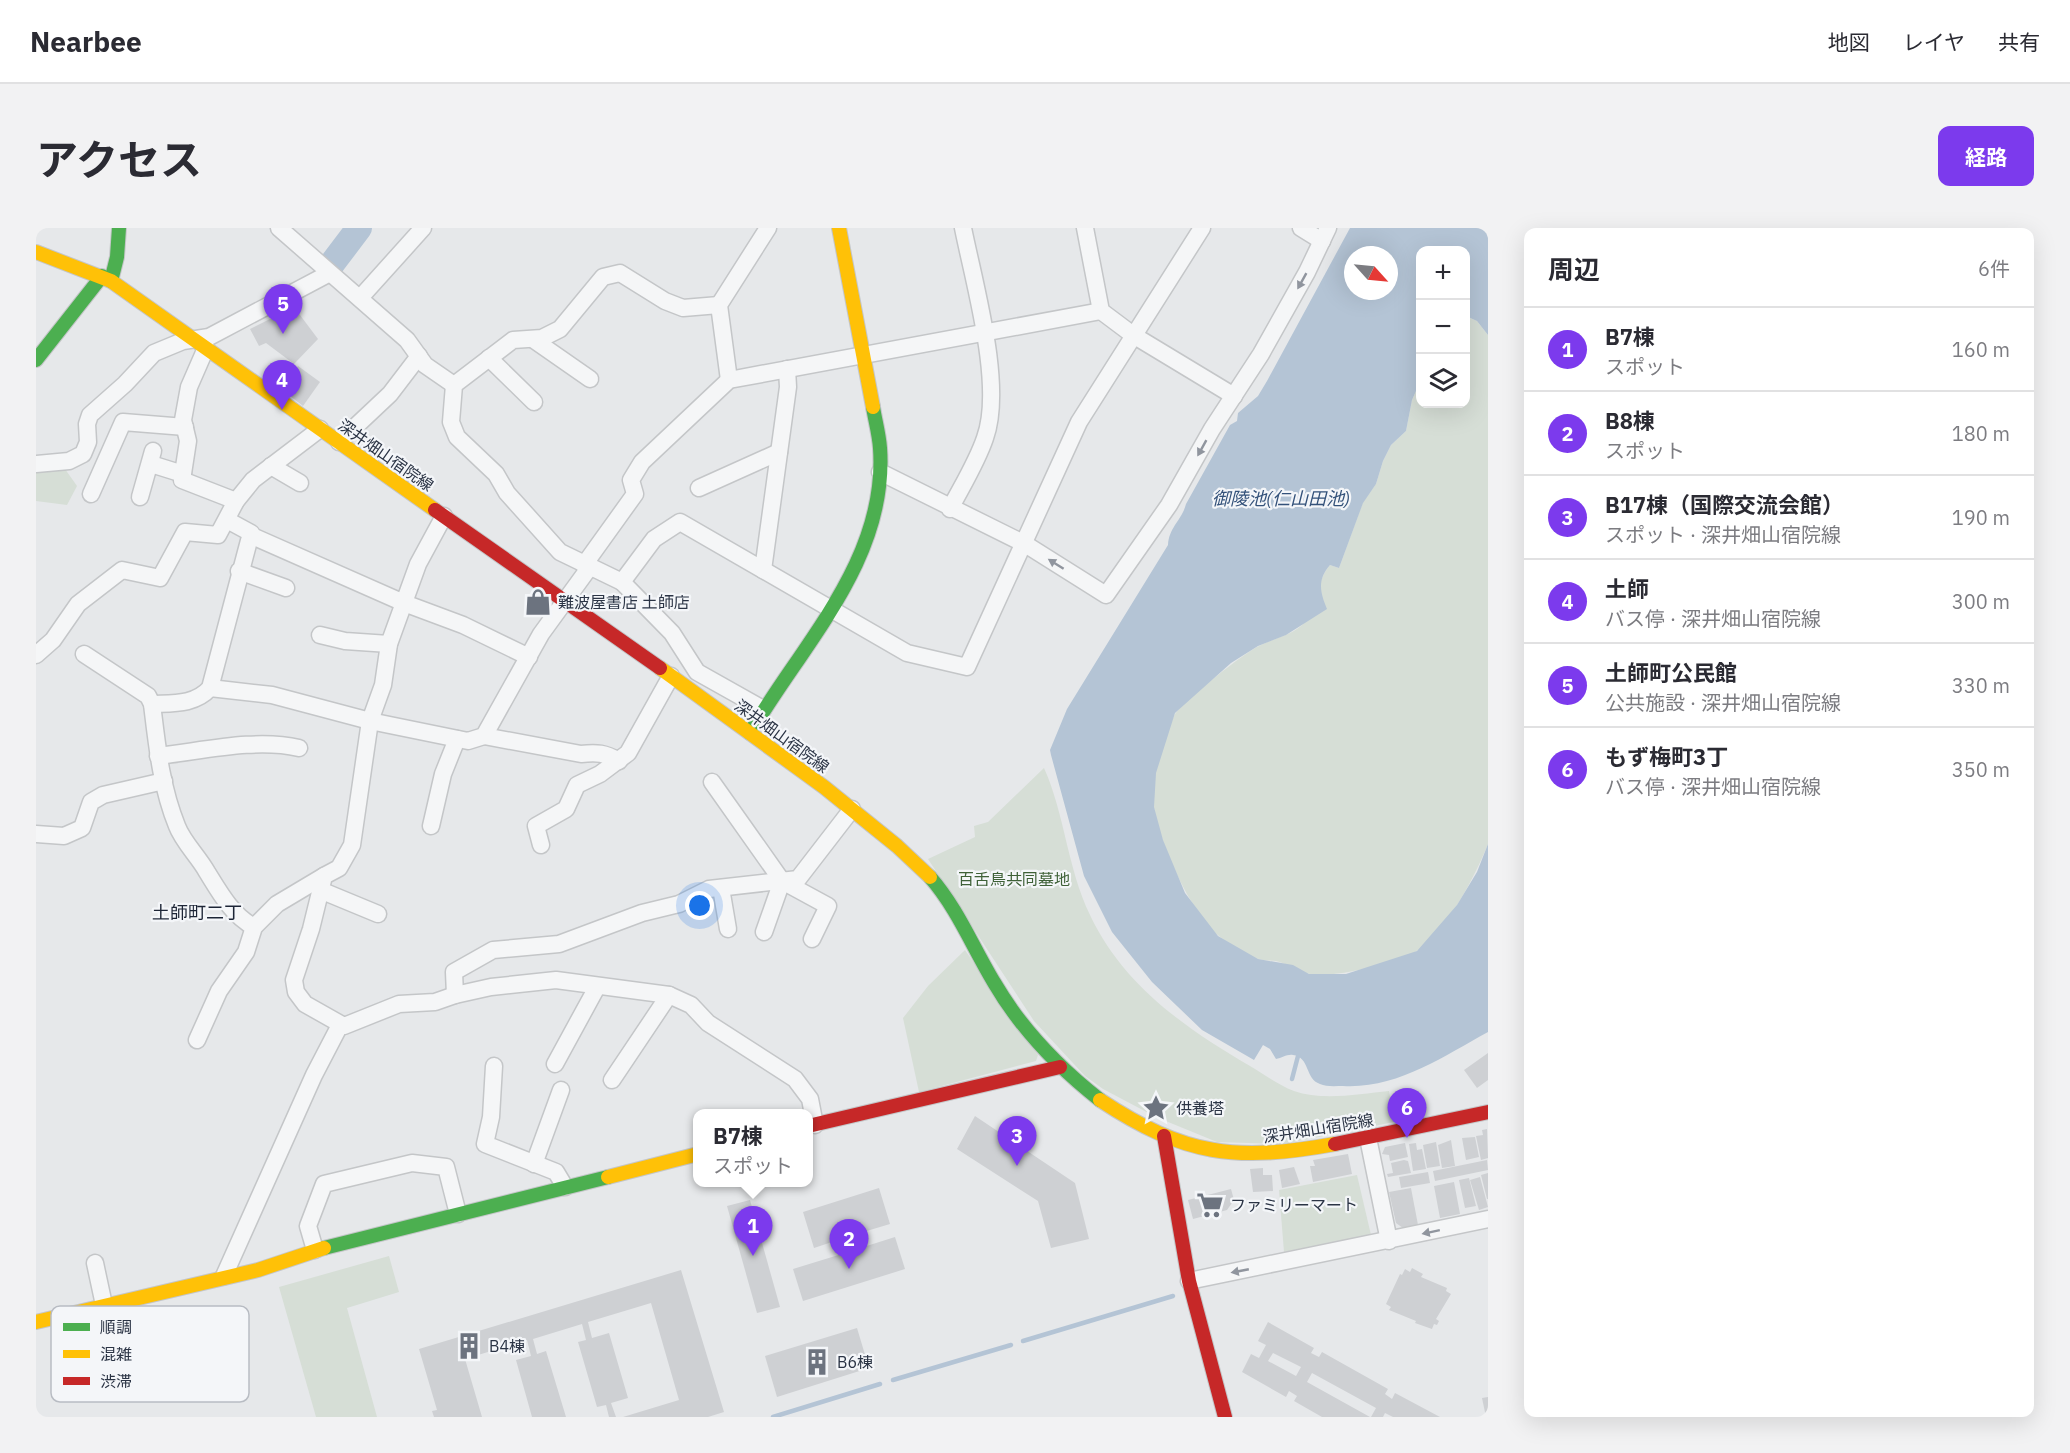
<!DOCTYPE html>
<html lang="ja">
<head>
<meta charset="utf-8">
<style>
	:root { --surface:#fff; --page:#f2f2f3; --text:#2b2b33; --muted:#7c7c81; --line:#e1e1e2; --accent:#7c3aed }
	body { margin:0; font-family:"IBM Plex Sans","Noto Sans JP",sans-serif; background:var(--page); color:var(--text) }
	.controls { position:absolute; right:18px; top:18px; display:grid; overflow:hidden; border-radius:12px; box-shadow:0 6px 24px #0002 }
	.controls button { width:54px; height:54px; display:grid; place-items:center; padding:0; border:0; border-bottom:2px solid var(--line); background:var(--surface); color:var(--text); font:30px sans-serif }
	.compass { position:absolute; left:1308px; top:18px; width:54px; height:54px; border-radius:50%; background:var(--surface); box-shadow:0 6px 24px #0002; rotate:117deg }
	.you { position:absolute; left:664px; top:678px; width:21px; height:21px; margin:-15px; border:4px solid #fff; border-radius:50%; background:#1a73e8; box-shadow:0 0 0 9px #1a73e833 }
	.badge { display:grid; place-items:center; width:39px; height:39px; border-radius:50%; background:var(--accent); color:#fff; font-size:20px; font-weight:700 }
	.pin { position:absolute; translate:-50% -50px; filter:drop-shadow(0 2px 3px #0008) }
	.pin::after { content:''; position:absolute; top:32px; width:21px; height:18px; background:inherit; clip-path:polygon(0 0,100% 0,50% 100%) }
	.popup { position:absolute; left:657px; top:881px; width:120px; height:78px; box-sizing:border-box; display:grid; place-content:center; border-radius:12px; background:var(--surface); filter:drop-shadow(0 2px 4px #0005); font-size:20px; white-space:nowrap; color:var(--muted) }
	.popup b { font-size:22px; color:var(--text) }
	.popup::after { content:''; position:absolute; left:50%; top:100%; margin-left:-12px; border:12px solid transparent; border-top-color:var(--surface) }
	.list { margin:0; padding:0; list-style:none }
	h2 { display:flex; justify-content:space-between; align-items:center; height:78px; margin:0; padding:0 24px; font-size:26px }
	h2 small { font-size:20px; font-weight:400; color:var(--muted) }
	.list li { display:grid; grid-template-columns:39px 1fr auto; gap:18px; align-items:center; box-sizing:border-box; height:84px; padding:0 24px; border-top:2px solid var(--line) }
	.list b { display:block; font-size:22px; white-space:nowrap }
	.list p { margin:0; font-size:20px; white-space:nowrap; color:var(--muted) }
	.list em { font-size:20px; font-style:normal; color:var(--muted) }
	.icon { flex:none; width:33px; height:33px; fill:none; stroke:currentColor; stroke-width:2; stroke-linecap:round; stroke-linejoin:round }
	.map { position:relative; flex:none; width:1452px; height:1189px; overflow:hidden; border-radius:12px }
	header { display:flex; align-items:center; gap:36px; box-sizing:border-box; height:84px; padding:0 30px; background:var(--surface); border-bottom:2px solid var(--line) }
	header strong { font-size:28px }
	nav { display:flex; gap:33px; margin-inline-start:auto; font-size:21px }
	.intro { display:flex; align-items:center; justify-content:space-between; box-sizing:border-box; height:144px; padding:0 36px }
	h1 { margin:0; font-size:42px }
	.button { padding:15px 27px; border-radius:12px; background:var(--accent); color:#fff; font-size:21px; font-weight:700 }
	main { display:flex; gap:36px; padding:0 36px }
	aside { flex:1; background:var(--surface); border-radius:12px; box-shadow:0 6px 24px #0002 }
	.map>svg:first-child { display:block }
	.green { fill:#d6ded6 }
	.water { fill:#b4c4d5; fill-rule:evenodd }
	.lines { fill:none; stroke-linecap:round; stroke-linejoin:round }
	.stream { stroke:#b4c4d5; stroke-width:4.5 }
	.river { stroke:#b4c4d5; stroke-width:26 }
	.building { fill:#ced0d3; fill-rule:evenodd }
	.street-casing { stroke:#c4c6c8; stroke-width:19 }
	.fast-casing { stroke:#c4c6c8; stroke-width:16 }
	.slow-casing { stroke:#c4c6c8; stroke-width:16 }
	.jam-casing { stroke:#c4c6c8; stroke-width:16 }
	.street { stroke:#f5f6f7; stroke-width:16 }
	.fast { stroke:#4caf50; stroke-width:14 }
	.slow { stroke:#ffc107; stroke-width:14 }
	.jam { stroke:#c62828; stroke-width:14 }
	.oneway { fill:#90959e }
	.labels { text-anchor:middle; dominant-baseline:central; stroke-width:4.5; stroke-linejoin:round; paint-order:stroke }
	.street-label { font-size:16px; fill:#2b3445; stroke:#f4f6f9 }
	.poi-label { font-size:16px; fill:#2b3445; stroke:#f4f6f9; text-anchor:start }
	.park-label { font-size:16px; fill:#3f6138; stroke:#f4f6f9 }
	.water-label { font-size:18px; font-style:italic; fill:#34527a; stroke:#f4f6f9 }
	.neighbourhood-label { font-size:18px; fill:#1d2536; stroke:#f4f6f9 }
	.key { fill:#f4f6f9; stroke:#b8bcc3; stroke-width:1.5 }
	.key-label { font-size:16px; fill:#2b3445 }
</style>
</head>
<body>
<header>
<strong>Nearbee</strong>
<nav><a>地図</a><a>レイヤ</a><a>共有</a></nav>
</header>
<div class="intro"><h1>アクセス</h1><a class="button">経路</a></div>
<main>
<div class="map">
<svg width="1452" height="1189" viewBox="0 0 1452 1189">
	<rect width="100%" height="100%" fill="#e6e8ea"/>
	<g class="green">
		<path d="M1430 88 1441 93 1452 107V616C1440 646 1409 708 1379 724 1357 736 1299 750 1274 746 1263 744 1252 736 1240 733 1235 732 1228 733 1222 731 1211 728 1193 716 1183 708 1155 685 1124 616 1118 580 1114 552 1125 513 1138 488 1144 475 1206 427 1221 419 1236 410 1257 408 1269 394 1282 376 1280 353 1294 337L1303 340 1327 274 1340 256 1347 233 1355 217 1370 203 1376 172 1384 154V176H1430Z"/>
		<polygon points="29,241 41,258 31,277 0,273 0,242"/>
		<path d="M1008 540C1029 587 1031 639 1054 687 1087 757 1149 800 1214 838 1228 846 1242 857 1258 863 1286 873 1323 866 1353 863L1358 894 1247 916 1181 914 1120 889 1067 861 1049 848 998 793 892 631 939 609 938 598 952 594Z"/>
		<polygon points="929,722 1002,827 1000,833 883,864 867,790 892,758"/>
		<polygon points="1321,947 1335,1007 1248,1024 1243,962"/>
		<polygon points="353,1028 363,1064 311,1080 341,1189 280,1189 243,1059"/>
	</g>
	<path class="water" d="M1314 0H1452V107L1441 93 1430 88V22H1384V154L1376 172 1370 203 1355 217 1347 233 1340 256 1327 275 1303 340 1294 337C1281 352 1284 364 1291 381L1250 407 1222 418 1195 435 1139 485 1120 545 1118 579 1127 612 1149 665 1182 708 1222 731 1257 737 1273 746H1310L1381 723 1421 677 1441 644 1452 616V804C1406 829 1361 861 1307 858 1300 858 1290 859 1284 856 1269 851 1274 829 1257 827 1251 826 1246 830 1240 831L1234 821 1227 817 1218 832 1166 802 1116 754 1076 704 1048 648 1015 527 1014 522 1031 481 1132 317C1133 299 1146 292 1150 276L1194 197 1201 193 1202 185 1222 168 1231 153ZM1317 27H1353V63H1317Z"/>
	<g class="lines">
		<g class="stream">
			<polyline points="1256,851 1262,828"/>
			<polyline points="987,1113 1137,1068"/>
			<polyline points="857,1152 975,1117"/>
			<polyline points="737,1189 844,1156"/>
		</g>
		<polyline class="river" points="295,37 323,0"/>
	</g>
	<g class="building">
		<polygon points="258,79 282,111 258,136 230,115 223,118 214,101"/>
		<polygon points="262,138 284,154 267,178 245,161"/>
		<polygon points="1452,825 1452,852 1441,860 1428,842"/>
		<polygon points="939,888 1039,955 1053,1011 1015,1020 1002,973 921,921"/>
		<polygon points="1451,901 1452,930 1445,932 1440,908 1447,907 1446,902"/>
		<polygon points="1439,909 1443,929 1430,932 1426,910"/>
		<polygon points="1415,912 1419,938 1406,940 1402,917"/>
		<polygon points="1400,914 1404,938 1391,940 1387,917"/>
		<polygon points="1369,915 1372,929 1354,933 1353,927 1346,926 1349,919"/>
		<polygon points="1380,915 1381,922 1386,921 1390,941 1377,943 1373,916"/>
		<polygon points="1312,926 1316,946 1277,954 1274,938 1279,938 1277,932"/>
		<polygon points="1368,932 1372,933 1375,945 1352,949 1351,946 1357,945 1355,935"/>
		<polygon points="1451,932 1452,942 1399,953 1397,943"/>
		<polygon points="1258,939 1264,956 1246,960 1243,942"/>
		<polygon points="1227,940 1227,947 1236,947 1237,963 1217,964 1214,941"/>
		<polygon points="1392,944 1394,955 1365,960 1363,949"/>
		<polygon points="1452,945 1452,971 1451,971 1445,947"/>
		<polygon points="1444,949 1452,979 1443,982 1434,952"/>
		<polygon points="1433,950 1440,978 1429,980 1423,952"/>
		<polygon points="1418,954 1424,986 1404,990 1398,958"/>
		<polygon points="843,960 854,996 814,1008 818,1022 859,1009 869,1041 767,1073 757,1041 809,1025 805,1011 778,1020 767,984"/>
		<polygon points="1375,960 1382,997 1367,1000 1360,995 1353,964"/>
		<polygon points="1195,961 1198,972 1191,982 1157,991 1152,972"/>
		<polygon points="714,972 744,1079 721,1085 691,978"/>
		<polygon points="1376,1040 1387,1046 1385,1049 1411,1060 1410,1063 1415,1066 1400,1091 1403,1093 1401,1097 1398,1096 1396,1101 1379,1095 1380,1093 1353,1082 1355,1079 1350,1076 1364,1046 1366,1047 1369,1041 1374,1044"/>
		<polygon points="645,1042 688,1184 672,1189 587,1189 643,1172 615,1075 552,1094 556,1110 573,1105 592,1170 575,1175 580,1189 573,1189 570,1177 561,1179 542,1114 550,1112 546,1096 497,1111 501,1126 510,1123 530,1189 496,1189 480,1132 495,1128 491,1112 429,1131 446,1189 398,1189 396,1183 401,1182 383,1121"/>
		<path d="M1232 1094 1278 1120 1275 1125 1283 1129 1286 1124 1352 1161 1349 1166 1356 1171 1359 1165 1404 1189H1357L1349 1185 1347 1189H1335L1340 1180 1276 1145 1271 1154 1334 1189H1286L1258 1173 1261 1168 1253 1163 1250 1169 1206 1144 1215 1126 1223 1130 1230 1117 1222 1113ZM1237 1125 1265 1139 1260 1148 1232 1133Z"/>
		<polygon points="821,1100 833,1140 741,1169 729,1128"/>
		<polygon points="1452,1169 1452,1189 1450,1189 1446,1170"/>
	</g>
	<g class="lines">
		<defs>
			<g id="street">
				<polyline points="243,0 371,112 389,137 418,157"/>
				<polyline points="1049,0 1065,83 1097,107 1198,168"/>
				<polyline points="1265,0 1286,13"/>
				<polyline points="324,70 387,0"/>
				<polyline points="683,77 647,80 629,73 584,45 567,49 524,101 506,110 477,112 418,157 415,194 421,209 460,246 471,265 524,324 586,354 618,311 644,294 871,425 931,439 1043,194 1166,0"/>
				<polyline points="498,112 554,151"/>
				<polyline points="170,120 153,159 147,192 152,213 146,252 200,273"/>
				<polyline points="453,130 498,174"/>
				<polyline points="693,152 683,77 732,0"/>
				<polyline points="303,214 354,166 383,128"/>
				<polyline points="0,236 33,233 47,226 52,214 51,196 54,187 89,156 118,125 147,113 173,109 292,46"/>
				<polyline points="115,236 147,246"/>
				<polyline points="235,238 264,255"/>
				<polyline points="844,244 989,316 1070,367 1133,277 1176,201 1225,126 1271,44 1292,0"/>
				<polyline points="663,260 743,224"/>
				<polyline points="55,266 87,194 149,199"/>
				<polyline points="104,269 117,223"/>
				<path d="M914 281C926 258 941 234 949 210 968 158 938 55 927 0"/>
				<polyline points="408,288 382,336 353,416 347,457 334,493 316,617 303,640 288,648 275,701 258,752 260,764 269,776 308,798 363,776 399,774 419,767 455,759 520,752 633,767 655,777 672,795 759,851 774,871 779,897"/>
				<polyline points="214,307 368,375 427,397 493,429"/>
				<polyline points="548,337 599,266 595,252 606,234 693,152 1065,83"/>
				<polyline points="727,342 752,159 751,141"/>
				<polyline points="203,343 250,360"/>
				<polyline points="586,354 636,405 661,444 727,481"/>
				<polyline points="284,407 309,413 353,416"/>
				<path d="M48 426 112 468 116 476C121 517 125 559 141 598 147 614 162 628 171 644 184 665 196 687 218 699"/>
				<polyline points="0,427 17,412 42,376 86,342 124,350 149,304 182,307 200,273 217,252 284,201"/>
				<polyline points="174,460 236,467 334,493 432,513 448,508 505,406 553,340"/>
				<path d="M116 476C137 475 159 477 174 460L215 305 191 292"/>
				<path d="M448 508 545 526C561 524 569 525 583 533"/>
				<path d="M122 528C167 523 219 510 263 520"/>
				<polyline points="676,554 746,653 792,678 776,711"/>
				<polyline points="395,598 407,546 421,511"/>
				<polyline points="0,606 28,608 46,600 55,574 67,567 128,553"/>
				<polyline points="505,617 500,598 530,581 541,557 564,546 592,525 635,448"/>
				<polyline points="685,660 692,701"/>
				<polyline points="284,662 342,686"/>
				<polyline points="728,704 746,653"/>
				<polyline points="419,767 418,744 457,722 523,716 606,685 643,676 673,661 762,651 816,581"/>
				<polyline points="161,812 183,763 210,724 218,699 241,676 288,648"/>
				<polyline points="519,836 561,759"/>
				<polyline points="458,838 455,889 449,916 520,944 529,959"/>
				<polyline points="576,852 633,767"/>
				<polyline points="1332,910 1353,1013"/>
				<polyline points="498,936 525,862"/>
				<polyline points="279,1022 272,998 288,956 376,935 410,939 422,986"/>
				<polyline points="59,1035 68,1077"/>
				<polyline points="188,1048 278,847 304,797"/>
				<polyline points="1153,1053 1452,991"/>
			</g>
			<g id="fast">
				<polyline points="75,53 81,29 83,0"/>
				<polyline points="0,132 66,48"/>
				<path d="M714 505C767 415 852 331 844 220 843 206 839 192 837 179"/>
				<path d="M894 649C922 681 937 720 959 756 986 802 1022 839 1064 872"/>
				<polyline points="288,1020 572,949"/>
			</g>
			<g id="slow">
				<polyline points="803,0 837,179"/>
				<polyline points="0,24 75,53 399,282"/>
				<polyline points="624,440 788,559 861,618 894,649"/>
				<path d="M1064 872C1149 928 1200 934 1299 916"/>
				<polyline points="572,949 662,926"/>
				<polyline points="0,1094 222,1042 288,1020"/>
			</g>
			<g id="jam">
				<polyline points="399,282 624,440"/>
				<polyline points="772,898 1024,839"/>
				<polyline points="1128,908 1153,1053 1189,1189"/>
				<polyline points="1299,916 1452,884"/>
			</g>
		</defs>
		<use href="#street" class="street-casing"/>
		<use href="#fast" class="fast-casing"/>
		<use href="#slow" class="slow-casing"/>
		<use href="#jam" class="jam-casing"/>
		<use href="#street" class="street"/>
		<use href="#fast" class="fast"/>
		<use href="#slow" class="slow"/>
		<use href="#jam" class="jam"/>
	</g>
	<defs><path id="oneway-solid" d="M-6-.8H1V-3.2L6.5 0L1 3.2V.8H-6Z" transform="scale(1.5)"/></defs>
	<g class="oneway">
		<use href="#oneway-solid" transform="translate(1266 53) rotate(119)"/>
		<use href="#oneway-solid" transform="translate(1166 220) rotate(119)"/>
		<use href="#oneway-solid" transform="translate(1020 336) rotate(-148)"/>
		<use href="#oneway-solid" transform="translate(1395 1004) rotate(168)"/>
		<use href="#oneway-solid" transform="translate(1204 1043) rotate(169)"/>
	</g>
	<defs>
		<symbol id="shop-bare" viewBox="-9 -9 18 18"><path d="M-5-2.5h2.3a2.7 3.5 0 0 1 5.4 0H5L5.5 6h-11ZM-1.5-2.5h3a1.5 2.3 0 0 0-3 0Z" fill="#6c737f" stroke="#f4f6f9" stroke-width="2.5" paint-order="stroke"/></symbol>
		<symbol id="sight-bare" viewBox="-9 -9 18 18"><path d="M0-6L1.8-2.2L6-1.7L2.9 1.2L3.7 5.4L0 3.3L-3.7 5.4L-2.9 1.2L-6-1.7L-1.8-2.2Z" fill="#6c737f" stroke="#f4f6f9" stroke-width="2.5" paint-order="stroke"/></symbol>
		<symbol id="supermarket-bare" viewBox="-9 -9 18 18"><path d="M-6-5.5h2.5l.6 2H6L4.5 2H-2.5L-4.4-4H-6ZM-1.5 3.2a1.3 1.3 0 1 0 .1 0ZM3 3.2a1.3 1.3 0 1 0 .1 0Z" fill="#6c737f" stroke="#f4f6f9" stroke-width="2.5" paint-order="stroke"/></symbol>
		<symbol id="building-bare" viewBox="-9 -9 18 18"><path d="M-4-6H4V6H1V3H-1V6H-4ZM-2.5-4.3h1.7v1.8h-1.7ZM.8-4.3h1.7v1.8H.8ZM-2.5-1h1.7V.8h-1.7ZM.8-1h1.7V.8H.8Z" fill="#6c737f" stroke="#f4f6f9" stroke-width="2.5" paint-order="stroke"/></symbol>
	</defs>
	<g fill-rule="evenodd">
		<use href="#shop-bare" x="483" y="355" width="38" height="38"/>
		<use href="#sight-bare" x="1101" y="861" width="38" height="38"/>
		<use href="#supermarket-bare" x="1155" y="958" width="38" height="38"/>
		<use href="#building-bare" x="414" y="1099" width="38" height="38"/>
		<use href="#building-bare" x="762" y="1115" width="38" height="38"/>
	</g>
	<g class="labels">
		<g class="street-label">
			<text transform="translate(350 227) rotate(35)">深井畑山宿院線</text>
			<text transform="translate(746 508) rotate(36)">深井畑山宿院線</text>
			<text transform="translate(1282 900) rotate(-9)">深井畑山宿院線</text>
		</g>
		<g class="poi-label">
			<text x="522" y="374">難波屋書店 土師店</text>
			<text x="1140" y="880">供養塔</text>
			<text x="1194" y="977">ファミリーマート</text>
			<text x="453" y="1118">B4棟</text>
			<text x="801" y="1134">B6棟</text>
		</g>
		<g class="park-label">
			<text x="978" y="651">百舌鳥共同墓地</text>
		</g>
		<g class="water-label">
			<text x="1245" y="270">御陵池(仁山田池)</text>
		</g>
		<g class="neighbourhood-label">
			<text x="161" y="684">土師町二丁</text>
		</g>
	</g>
	<rect x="15" y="1078" width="198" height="96" rx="9" class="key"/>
	<rect x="27" y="1095" width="27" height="8" fill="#4caf50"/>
	<rect x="27" y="1122" width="27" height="8" fill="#ffc107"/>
	<rect x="27" y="1149" width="27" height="8" fill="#c62828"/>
	<g class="key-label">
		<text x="64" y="1105">順調</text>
		<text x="64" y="1132">混雑</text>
		<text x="64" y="1159">渋滞</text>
	</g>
</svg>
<div class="controls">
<button>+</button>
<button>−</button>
<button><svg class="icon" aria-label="layers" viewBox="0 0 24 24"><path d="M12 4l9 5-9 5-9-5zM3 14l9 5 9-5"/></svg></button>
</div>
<svg class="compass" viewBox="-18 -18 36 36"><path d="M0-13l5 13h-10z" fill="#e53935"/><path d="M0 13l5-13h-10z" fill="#7c7c81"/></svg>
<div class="you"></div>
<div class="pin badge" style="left:717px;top:1028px">1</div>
<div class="popup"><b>B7棟</b>スポット</div>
<div class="pin badge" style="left:813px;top:1041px">2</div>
<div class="pin badge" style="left:981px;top:938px">3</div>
<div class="pin badge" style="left:246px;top:182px">4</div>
<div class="pin badge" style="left:247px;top:106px">5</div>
<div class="pin badge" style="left:1371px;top:910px">6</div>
</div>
<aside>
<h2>周辺<small>6件</small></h2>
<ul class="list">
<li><span class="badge">1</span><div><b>B7棟</b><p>スポット</p></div><em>160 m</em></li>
<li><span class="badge">2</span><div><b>B8棟</b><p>スポット</p></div><em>180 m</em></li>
<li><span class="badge">3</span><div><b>B17棟（国際交流会館）</b><p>スポット · 深井畑山宿院線</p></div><em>190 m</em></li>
<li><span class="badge">4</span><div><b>土師</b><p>バス停 · 深井畑山宿院線</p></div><em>300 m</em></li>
<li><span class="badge">5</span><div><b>土師町公民館</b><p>公共施設 · 深井畑山宿院線</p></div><em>330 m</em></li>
<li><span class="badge">6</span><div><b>もず梅町3丁</b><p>バス停 · 深井畑山宿院線</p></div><em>350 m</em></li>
</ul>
</aside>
</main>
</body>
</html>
